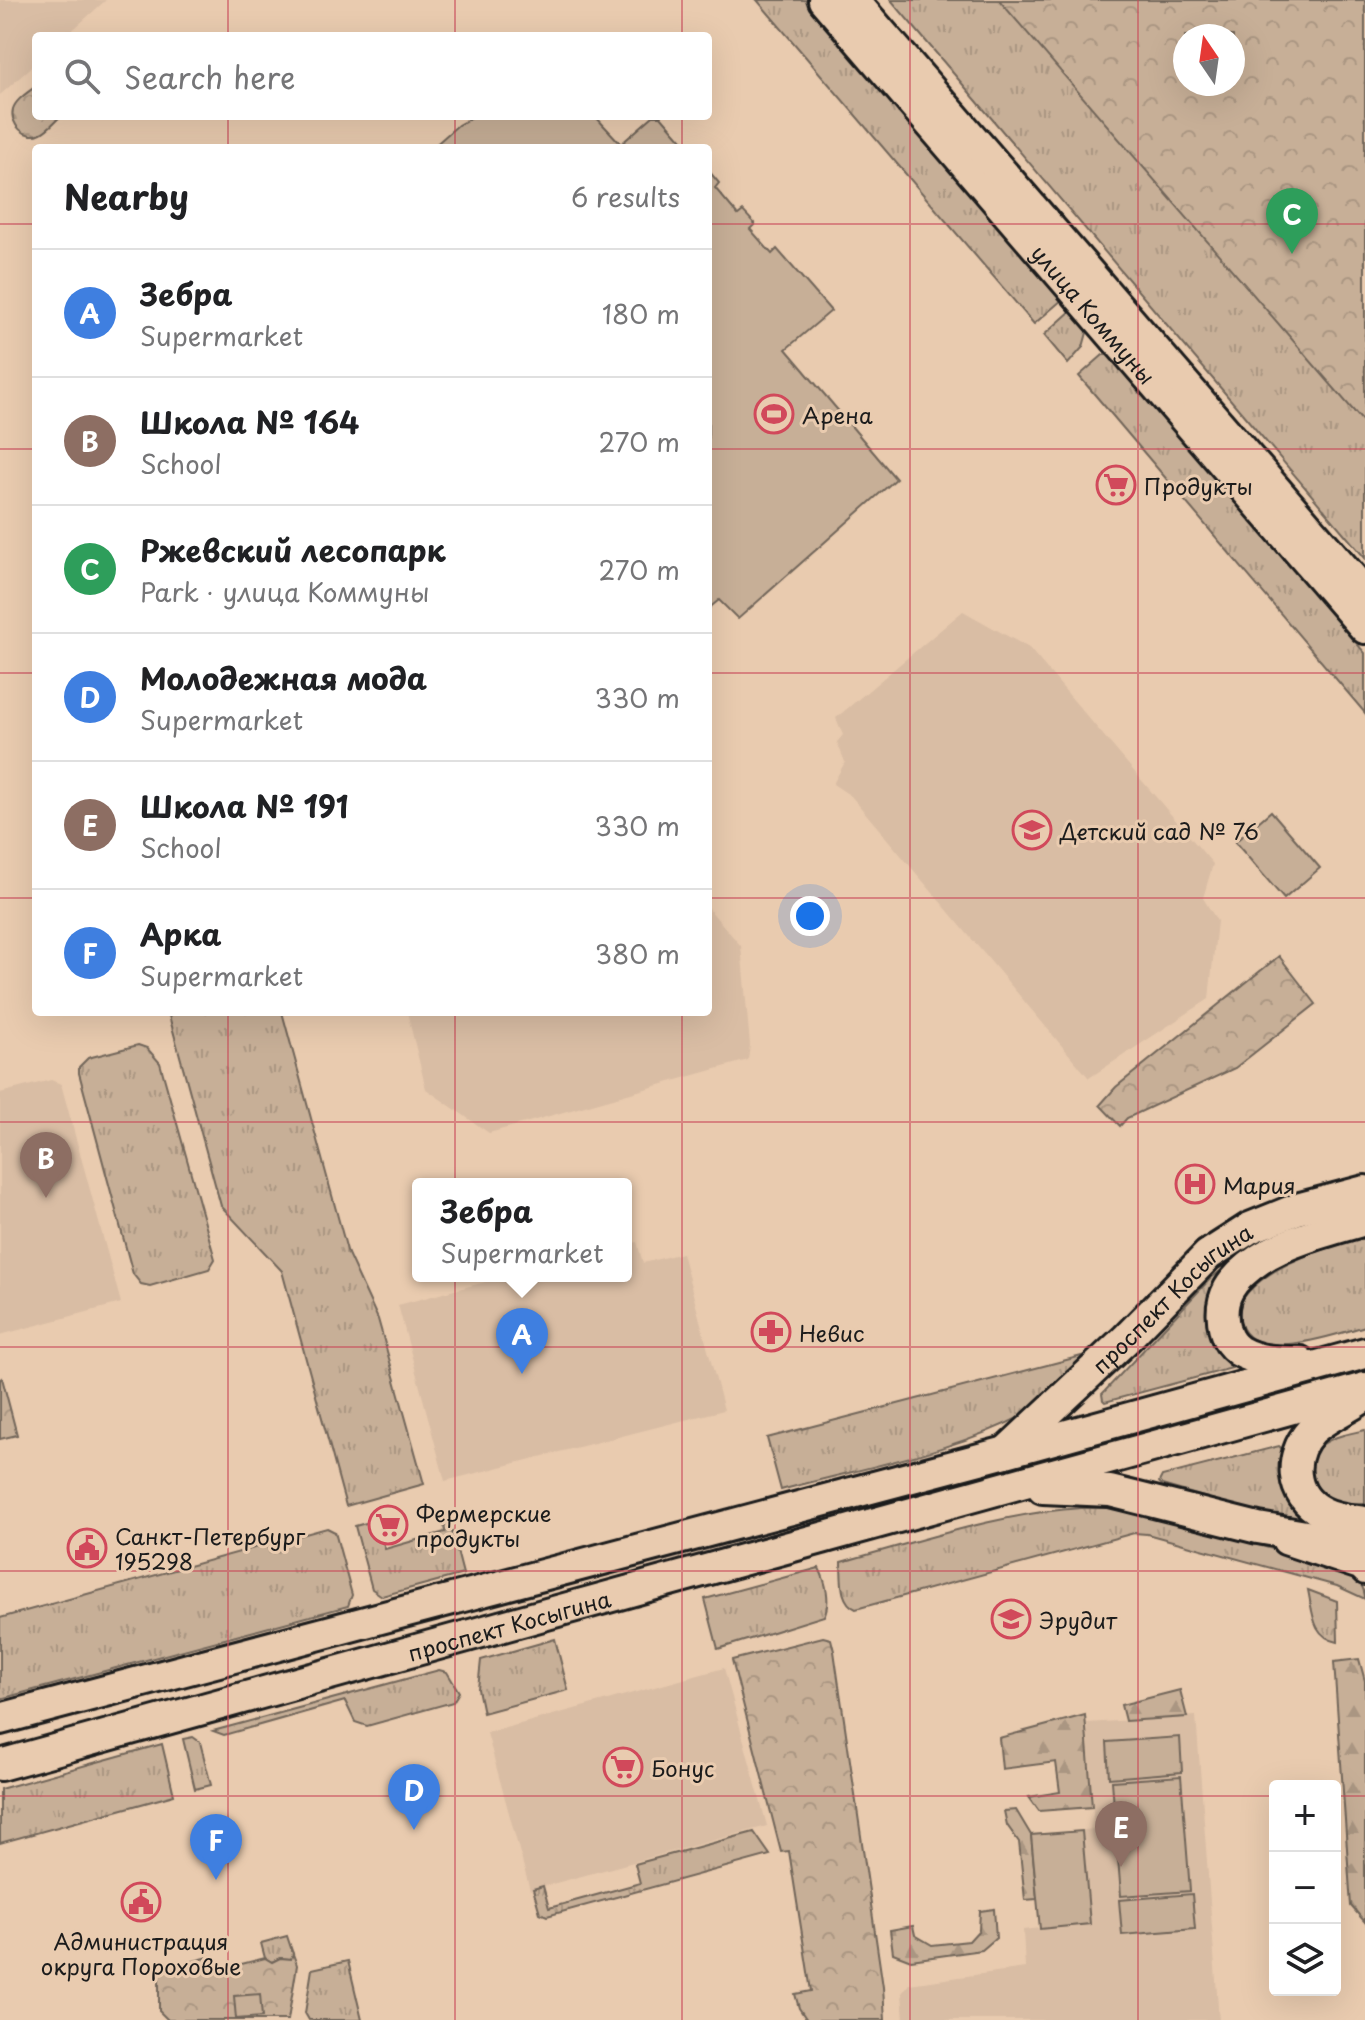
<!DOCTYPE html>
<html lang="en">
<head>
<meta charset="utf-8">
<style>
	:root { --surface:#fff; --page:#f6f6f6; --text:#202124; --muted:#757577; --line:#e0e0e0; --accent:#d1495b }
	body { margin:0; font-family:"Playpen Sans",sans-serif; background:var(--page); color:var(--text) }
	.controls { position:absolute; right:24px; bottom:24px; display:grid; overflow:hidden; border-radius:8px; box-shadow:0 8px 32px #0002 }
	.controls button { width:72px; height:72px; display:grid; place-items:center; padding:0; border:0; border-bottom:2px solid var(--line); background:var(--surface); color:var(--text); font:40px sans-serif }
	.compass { position:absolute; left:1173px; top:24px; width:72px; height:72px; border-radius:50%; background:var(--surface); box-shadow:0 8px 32px #0002; rotate:347deg }
	.you { position:absolute; left:810px; top:916px; width:28px; height:28px; margin:-20px; border:6px solid #fff; border-radius:50%; background:#1a73e8; box-shadow:0 0 0 12px #1a73e833 }
	.badge { display:grid; place-items:center; width:52px; height:52px; border-radius:50%; background:var(--accent); color:#fff; font-size:26px; font-weight:700 }
	.pin { position:absolute; translate:-50% -66px; filter:drop-shadow(0 2px 4px #0008) }
	.pin::after { content:''; position:absolute; top:42px; width:28px; height:24px; background:inherit; clip-path:polygon(0 0,100% 0,50% 100%) }
	.popup { position:absolute; left:412px; top:1178px; width:220px; height:104px; box-sizing:border-box; display:grid; place-content:center; border-radius:8px; background:var(--surface); filter:drop-shadow(0 2px 6px #0005); font-size:26px; white-space:nowrap; color:var(--muted) }
	.popup b { font-size:30px; color:var(--text) }
	.popup::after { content:''; position:absolute; left:50%; top:100%; margin-left:-16px; border:16px solid transparent; border-top-color:var(--surface) }
	.list { margin:0; padding:0; list-style:none }
	h2 { display:flex; justify-content:space-between; align-items:center; height:104px; margin:0; padding:0 32px; font-size:34px }
	h2 small { font-size:26px; font-weight:400; color:var(--muted) }
	.list li { display:grid; grid-template-columns:52px 1fr auto; gap:24px; align-items:center; box-sizing:border-box; height:128px; padding:0 32px; border-top:2px solid var(--line) }
	.list b { display:block; font-size:30px; white-space:nowrap }
	.list p { margin:0; font-size:26px; white-space:nowrap; color:var(--muted) }
	.list em { font-size:26px; font-style:normal; color:var(--muted) }
	.icon { flex:none; width:44px; height:44px; fill:none; stroke:currentColor; stroke-width:2; stroke-linecap:round; stroke-linejoin:round }
	.map { position:relative; flex:none; width:1365px; height:2020px; overflow:hidden }
	.search { position:absolute; background:var(--surface); box-shadow:0 8px 32px #0002; left:32px; top:32px; width:680px; height:88px; display:flex; align-items:center; gap:20px; box-sizing:border-box; padding:0 28px; border-radius:8px; color:var(--muted); font-size:30px }
	.panel { position:absolute; background:var(--surface); box-shadow:0 8px 32px #0002; left:32px; top:144px; width:680px; height:872px; border-radius:8px }
	.map>svg:first-child { display:block }
	.built { fill:#d9bda4 }
	.grass { fill:url(#grass-tufts); stroke:#72665a; stroke-width:2 }
	.forest { fill:url(#forest-firs); stroke:#72665a; stroke-width:2 }
	.park { fill:url(#park-crowns); stroke:#72665a; stroke-width:2; fill-rule:evenodd }
	.pitch { fill:#c7af97; stroke:#72665a; stroke-width:2 }
	.lines { fill:none; stroke-linecap:round; stroke-linejoin:round }
	.minor-casing { stroke:#1c1c1c; stroke-width:30 }
	.major-casing { stroke:#1c1c1c; stroke-width:36 }
	.minor { stroke:#e9cbaf; stroke-width:24 }
	.major { stroke:#e9cbaf; stroke-width:30 }
	.grid { fill:none; stroke:#c84758; stroke-width:2; stroke-opacity:0.55 }
	.labels { text-anchor:middle; dominant-baseline:central; stroke-width:6; stroke-linejoin:round; paint-order:stroke }
	.street-label { font-size:22px; fill:#1c1c1c; stroke:#e9cbaf }
	.poi-label { font-size:22px; fill:#1c1c1c; stroke:#e9cbaf; text-anchor:start }
</style>
</head>
<body>
<div class="map">
<svg width="1365" height="2020" viewBox="0 0 1365 2020">
	<defs>
		<pattern id="grass-tufts" width="24" height="20" patternUnits="userSpaceOnUse" patternTransform="scale(2)"><rect width="24" height="20" fill="#c7af97"/><path d="M3 7l-1-3M5 7V3M7 7l1-3M15 17l-1-3M17 17v-4M19 17l1-3" fill="none" stroke="#aa9682"/></pattern>
		<pattern id="forest-firs" width="22" height="20" patternUnits="userSpaceOnUse" patternTransform="scale(2)"><rect width="22" height="20" fill="#c7af97"/><path d="M5 1l3.5 6h-7zM16 11l3.5 6h-7z" fill="#aa9682"/></pattern>
		<pattern id="park-crowns" width="20" height="18" patternUnits="userSpaceOnUse" patternTransform="scale(2)"><rect width="20" height="18" fill="#c7af97"/><path d="M2 6a3 3 0 1 1 6 0M12 15a3 3 0 1 1 6 0" fill="none" stroke="#aa9682"/></pattern>
	</defs>
	<rect width="100%" height="100%" fill="#e9cbaf"/>
	<filter id="ink" filterUnits="userSpaceOnUse"><feTurbulence type="fractalNoise" baseFrequency=".0125" numOctaves="2"/><feDisplacementMap in="SourceGraphic" scale="16" xChannelSelector="R" yChannelSelector="G"/><feConvolveMatrix kernelMatrix="1 2 1 2 8 2 1 2 1" color-interpolation-filters="sRGB"/></filter>
	<g filter="url(#ink)">
		<g class="built">
			<polygon points="0,0 106,0 66,36 36,36 36,63 0,95"/>
			<polygon points="963,611 1029,648 1213,864 1203,898 1217,921 1209,999 1089,1078 851,796 833,784 845,762 837,742 843,735 836,718"/>
			<polygon points="708,908 741,946 750,1045 748,1060 489,1133 426,1089 407,1012 708,1012"/>
			<polygon points="51,1080 61,1084 121,1303 0,1335 0,1093"/>
			<polygon points="637,1242 643,1263 682,1253 724,1410 445,1481 398,1305 508,1276 626,1276 626,1245"/>
			<polygon points="724,1668 767,1826 530,1890 487,1733"/>
			<polygon points="1196,1716 1219,2020 904,2020 902,1993 909,1984 1025,1968 1023,1930 1040,1928 1031,1835 1094,1829 1087,1723"/>
		</g>
		<g class="grass">
			<polygon points="757,0 805,0 1062,300 1034,324"/>
			<polygon points="891,0 1051,0 1365,405 1365,558"/>
			<polygon points="1072,310 1088,329 1083,347 1068,364 1044,335"/>
			<polygon points="1103,355 1110,355 1365,653 1365,713 1079,376"/>
			<polygon points="168,1012 282,1012 348,1254 378,1319 424,1484 346,1506 282,1271 221,1206"/>
			<polygon points="138,1045 147,1048 160,1063 215,1259 209,1269 150,1286 141,1284 133,1274 79,1073 79,1067 88,1058"/>
			<path d="M1245 1213 1248 1218 1035 1409C957 1452 866 1467 781 1490L767 1438 1093 1353 1198 1248 1217 1231Z"/>
			<path d="M1365 1237V1326C1338 1334 1253 1364 1241 1324 1238 1312 1240 1300 1249 1291 1278 1261 1326 1248 1365 1237Z"/>
			<polygon points="1243,1254 1230,1271 1232,1368 1105,1402 1103,1400 1102,1394 1211,1278"/>
			<path d="M1365 1430V1503C1353 1503 1339 1504 1328 1497 1309 1485 1304 1459 1323 1444 1335 1436 1351 1433 1365 1430Z"/>
			<path d="M1279 1446 1282 1449C1277 1489 1293 1495 1317 1524L1302 1525 1162 1485 1159 1482 1162 1476Z"/>
			<path d="M1081 1508H1116L1145 1513 1340 1568C1353 1577 1365 1582 1365 1599L1337 1586 1147 1534 1134 1533 856 1609C839 1602 842 1579 841 1562 920 1541 1000 1513 1081 1508Z"/>
			<polygon points="377,1520 385,1549 445,1532 444,1526 450,1524 463,1574 382,1596 372,1589 355,1526"/>
			<polygon points="327,1528 335,1532 352,1595 348,1606 0,1699 0,1618"/>
			<path d="M819 1568C826 1582 831 1602 824 1616L718 1649 705 1599Z"/>
			<path d="M1308 1590 1337 1601 1338 1642C1312 1637 1313 1613 1308 1590Z"/>
			<polygon points="555,1639 568,1690 483,1713 478,1689 481,1660"/>
			<polygon points="439,1670 447,1672 459,1692 453,1702 367,1726 355,1722 345,1701 224,1735 213,1731"/>
			<polygon points="193,1737 200,1742 211,1785 195,1789 183,1739"/>
			<polygon points="162,1744 174,1795 0,1843 0,1789"/>
			<polygon points="754,1832 770,1855 547,1916 540,1913 533,1889 543,1886 549,1908 640,1883 635,1864"/>
			<polygon points="287,1936 293,1954 291,1959 280,1958 272,1962 265,1958 261,1943"/>
			<polygon points="348,1961 362,2020 309,2020 305,2013 312,1969"/>
		</g>
		<g class="forest">
			<polygon points="1359,1659 1365,1681 1365,1922 1351,1906 1334,1662"/>
			<polygon points="1180,1690 1187,1717 1125,1721 1121,1705"/>
			<polygon points="1085,1715 1092,1807 1039,1811 1029,1797 1060,1792 1056,1762 1002,1769 999,1738"/>
			<polygon points="1016,1810 1031,1835 1037,1899 1025,1900 1019,1842 1007,1825 1004,1811"/>
			<polygon points="994,1909 996,1938 982,1950 911,1960 893,1953 890,1930 913,1926 915,1935 932,1945 969,1941 979,1930 980,1911"/>
		</g>
		<g class="park">
			<path d="M999 0H1365V424ZM1233 36V84H1185V36Z"/>
			<path d="M36 86V116H61C55 121 48 130 41 133 26 141 9 124 13 109 16 99 29 92 36 86Z"/>
			<polygon points="1279,956 1316,1004 1235,1068 1127,1118 1120,1126 1100,1105 1116,1087"/>
			<polygon points="2,1378 17,1435 0,1439 0,1379"/>
			<polygon points="823,1637 831,1639 834,1651 883,1987 885,2020 807,2020 799,2008 795,1994 811,1991 789,1851 781,1852 732,1660"/>
			<polygon points="293,1954 297,1965 288,2020 168,2020 159,2011 159,1970 213,1956 218,1970 265,1958 272,1962 280,1958 291,1959"/>
		</g>
		<g class="pitch">
			<polygon points="474,116 595,116 621,144 653,116 661,116 689,148 432,148 458,125"/>
			<polygon points="708,170 719,183 715,188 738,215 743,211 755,224 750,229 772,254 777,249 831,311 786,349 896,479 738,619 719,600 708,609"/>
			<polygon points="1271,811 1320,868 1284,899 1235,842"/>
			<polygon points="1180,1737 1182,1772 1109,1778 1107,1742"/>
			<polygon points="1181,1776 1190,1891 1121,1896 1112,1781"/>
			<polygon points="1082,1831 1090,1924 1040,1929 1031,1835"/>
			<polygon points="1192,1894 1195,1929 1122,1935 1119,1900"/>
			<polygon points="260,1994 262,2017 236,2019 234,1996"/>
		</g>
		<g class="lines">
			<defs>
				<polyline id="minor" points="1285,1542 1360,1567 1365,1572"/>
				<g id="major">
					<path id="s1" d="M824 0 1365 628"/>
					<polyline points="853,0 1365,593"/>
					<path d="M1300 1362C1279 1362 1258 1362 1239 1351 1232 1346 1227 1339 1225 1331 1216 1297 1232 1278 1260 1259 1287 1241 1333 1229 1365 1220"/>
					<path d="M1359 1400C1344 1410 1323 1419 1311 1431 1288 1456 1290 1496 1322 1512 1335 1519 1350 1520 1365 1522"/>
					<path id="s2" d="M1008 1450 1126 1339 1208 1255 1250 1228 1297 1209 1365 1191"/>
					<polyline points="1043,1488 1110,1491 1258,1528 1365,1546"/>
					<polyline points="0,1719 1006,1452 1365,1353"/>
					<path id="s3" d="M0 1765 1365 1388"/>
				</g>
			</defs>
			<use href="#minor" class="minor-casing"/>
			<use href="#major" class="major-casing"/>
			<use href="#minor" class="minor"/>
			<use href="#major" class="major"/>
		</g>
	</g>
	<path class="grid" d="M228 0V36M455 0V36M682 0V36M910 0V2020M1138 0V2020M228 116V148M455 116V148M682 116V148M0 224H36M708 224H1365M0 449H36M708 449H1365M0 673H36M708 673H1365M0 898H36M708 898H1365M228 1012V2020M455 1012V2020M682 1012V2020M0 1122H1365M0 1347H1365M0 1571H1365M0 1796H1275M1335 1796H1365"/>
	<defs>
		<symbol id="stadium-ring" viewBox="-11 -11 22 22"><circle r="9.5" fill="#e9cbaf" stroke="#d1495b" stroke-width="1.5"/><path d="M0-5a6.5 5 0 1 0 0 10a6.5 5 0 1 0 0-10ZM-3.5-1.8h7v3.6h-7Z" fill="#d1495b"/></symbol>
		<symbol id="supermarket-ring" viewBox="-11 -11 22 22"><circle r="9.5" fill="#e9cbaf" stroke="#d1495b" stroke-width="1.5"/><path d="M-6-5.5h2.5l.6 2H6L4.5 2H-2.5L-4.4-4H-6ZM-1.5 3.2a1.3 1.3 0 1 0 .1 0ZM3 3.2a1.3 1.3 0 1 0 .1 0Z" fill="#d1495b"/></symbol>
		<symbol id="school-ring" viewBox="-11 -11 22 22"><circle r="9.5" fill="#e9cbaf" stroke="#d1495b" stroke-width="1.5"/><path d="M0-5L7-2L0 1L-7-2ZM-4 1L0 2.5L4 1V4Q0 6-4 4Z" fill="#d1495b"/></symbol>
		<symbol id="hospital-ring" viewBox="-11 -11 22 22"><circle r="9.5" fill="#e9cbaf" stroke="#d1495b" stroke-width="1.5"/><path d="M-5-5h3v3.5h4V-5h3V5h-3V1.5h-4V5h-3Z" fill="#d1495b"/></symbol>
		<symbol id="pharmacy-ring" viewBox="-11 -11 22 22"><circle r="9.5" fill="#e9cbaf" stroke="#d1495b" stroke-width="1.5"/><path d="M-2-6h4v4h4v4h-4v4h-4v-4h-4v-4h4Z" fill="#d1495b"/></symbol>
		<symbol id="civic-ring" viewBox="-11 -11 22 22"><circle r="9.5" fill="#e9cbaf" stroke="#d1495b" stroke-width="1.5"/><path d="M-.6-6.5H3V-4.5H.6V-3L4-1V1h2V6H-6V1h2V-1L-.6-3ZM-1.2 2.5V6h2.4V2.5Z" fill="#d1495b"/></symbol>
	</defs>
	<g fill-rule="evenodd">
		<use href="#stadium-ring" x="752" y="392" width="44" height="44"/>
		<use href="#supermarket-ring" x="1094" y="463" width="44" height="44"/>
		<use href="#school-ring" x="1010" y="808" width="44" height="44"/>
		<use href="#hospital-ring" x="1173" y="1162" width="44" height="44"/>
		<use href="#pharmacy-ring" x="749" y="1310" width="44" height="44"/>
		<use href="#supermarket-ring" x="366" y="1503" width="44" height="44"/>
		<use href="#civic-ring" x="65" y="1526" width="44" height="44"/>
		<use href="#school-ring" x="989" y="1597" width="44" height="44"/>
		<use href="#supermarket-ring" x="601" y="1745" width="44" height="44"/>
		<use href="#civic-ring" x="119" y="1880" width="44" height="44"/>
	</g>
	<g class="labels">
		<g class="street-label">
			<text stroke="none"><textPath href="#s1" startOffset="414">улица Коммуны</textPath></text>
			<text stroke="none"><textPath href="#s2" startOffset="224">проспект Косыгина</textPath></text>
			<text stroke="none"><textPath href="#s3" startOffset="528">проспект Косыгина</textPath></text>
		</g>
		<g class="poi-label">
			<text x="802" y="414">Арена</text>
			<text x="1144" y="485">Продукты</text>
			<text x="1060" y="830">Детский сад № 76</text>
			<text x="1223" y="1184">Мария</text>
			<text x="799" y="1332">Невис</text>
			<text x="416" y="1512">Фермерские<tspan x="416" dy="25">продукты</tspan></text>
			<text x="115" y="1535">Санкт-Петербург<tspan x="115" dy="25">195298</tspan></text>
			<text x="1039" y="1619">Эрудит</text>
			<text x="651" y="1767">Бонус</text>
			<text x="141" y="1940" text-anchor="middle">Администрация<tspan x="141" dy="25">округа Пороховые</tspan></text>
		</g>
	</g>
</svg>
<div class="controls">
<button>+</button>
<button>−</button>
<button><svg class="icon" aria-label="layers" viewBox="0 0 24 24"><path d="M12 4l9 5-9 5-9-5zM3 14l9 5 9-5"/></svg></button>
</div>
<svg class="compass" viewBox="-18 -18 36 36"><path d="M0-13l5 13h-10z" fill="#e53935"/><path d="M0 13l5-13h-10z" fill="#757577"/></svg>
<div class="you"></div>
<div class="pin badge" style="left:522px;top:1374px;background:#3f7fe0">A</div>
<div class="popup"><b>Зебра</b>Supermarket</div>
<div class="pin badge" style="left:46px;top:1198px;background:#8d6e63">B</div>
<div class="pin badge" style="left:1292px;top:254px;background:#2e9e5b">C</div>
<div class="pin badge" style="left:414px;top:1830px;background:#3f7fe0">D</div>
<div class="pin badge" style="left:1121px;top:1867px;background:#8d6e63">E</div>
<div class="pin badge" style="left:216px;top:1880px;background:#3f7fe0">F</div>
<div class="search"><svg class="icon" aria-label="search" viewBox="0 0 24 24"><circle cx="10" cy="10" r="6"/><path d="M15 15l6 6"/></svg>Search here</div>
<section class="panel">
<h2>Nearby<small>6 results</small></h2>
<ul class="list">
<li><span class="badge" style="background:#3f7fe0">A</span><div><b>Зебра</b><p>Supermarket</p></div><em>180 m</em></li>
<li><span class="badge" style="background:#8d6e63">B</span><div><b>Школа № 164</b><p>School</p></div><em>270 m</em></li>
<li><span class="badge" style="background:#2e9e5b">C</span><div><b>Ржевский лесопарк</b><p>Park · улица Коммуны</p></div><em>270 m</em></li>
<li><span class="badge" style="background:#3f7fe0">D</span><div><b>Молодежная мода</b><p>Supermarket</p></div><em>330 m</em></li>
<li><span class="badge" style="background:#8d6e63">E</span><div><b>Школа № 191</b><p>School</p></div><em>330 m</em></li>
<li><span class="badge" style="background:#3f7fe0">F</span><div><b>Арка</b><p>Supermarket</p></div><em>380 m</em></li>
</ul>
</section>
</div>
</body>
</html>
